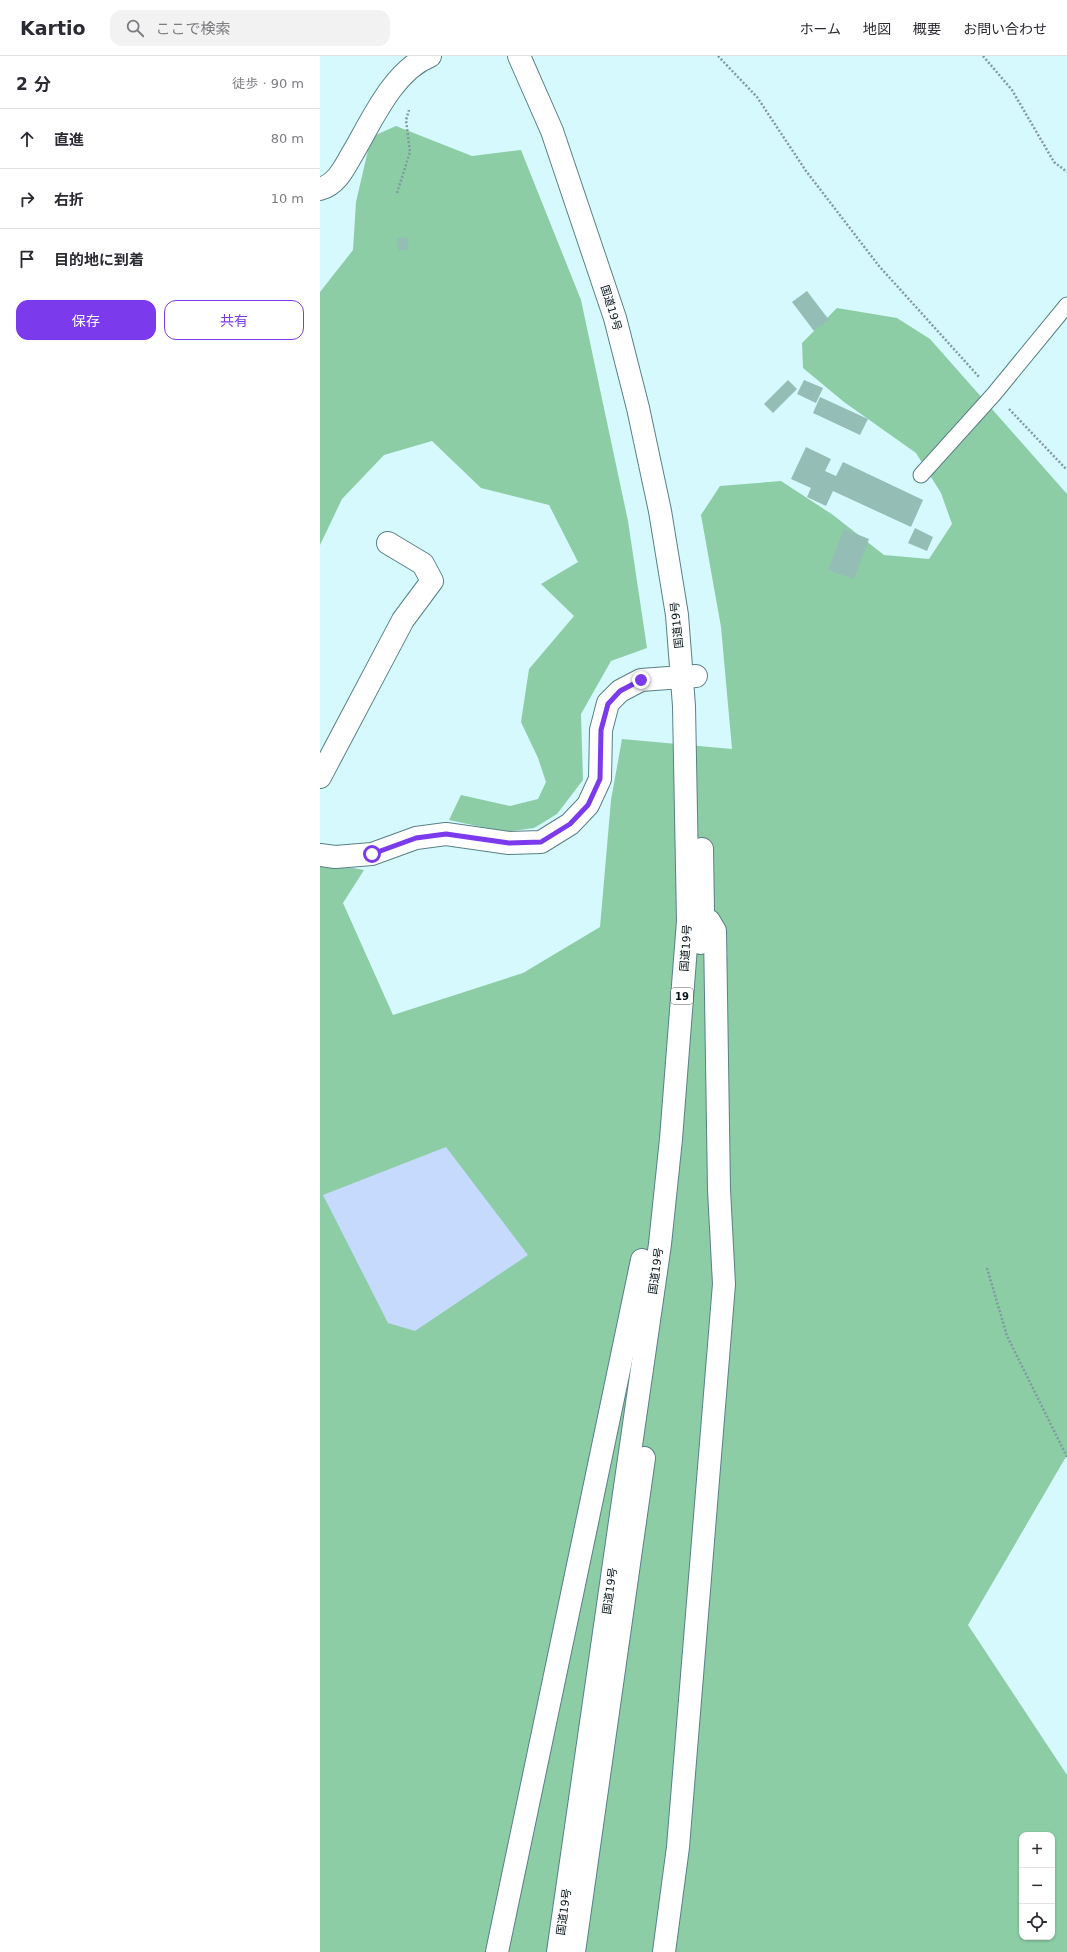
<!DOCTYPE html>
<html lang="ja">
<head>
<meta charset="utf-8">
<style>
	:root { --surface:#fff; --page:#f2f2f3; --text:#2b2b33; --muted:#7c7c81; --line:#e1e1e2; --accent:#7c3aed }
	body { margin:0; font-family:"DejaVu Sans","Noto Sans JP",sans-serif; background:var(--page); color:var(--text) }
	.controls { position:absolute; right:12px; bottom:12px; display:grid; overflow:hidden; border-radius:8px; box-shadow:0 1px 3px #0004 }
	.controls button { width:36px; height:36px; display:grid; place-items:center; padding:0; border:0; border-bottom:1px solid var(--line); background:var(--surface); color:var(--text); font:20px sans-serif }
	.stop { position:absolute; width:12px; height:12px; margin:-9px; border:3px solid #7c3aed; border-radius:50%; background:#fff }
	.stop.end { background:#7c3aed; border-color:#fff; box-shadow:0 1px 4px #0008 }
	.list { margin:0; padding:0; list-style:none }
	h2 { display:flex; justify-content:space-between; align-items:center; height:52px; margin:0; padding:0 16px; font-size:17px }
	h2 small { font-size:13px; font-weight:400; color:var(--muted) }
	.list li { display:grid; grid-template-columns:26px 1fr auto; gap:12px; align-items:center; box-sizing:border-box; height:60px; padding:0 16px; border-top:1px solid var(--line) }
	.list b { display:block; font-size:15px; white-space:nowrap }
	.list em { font-size:13px; font-style:normal; color:var(--muted) }
	.actions { display:flex; gap:8px; padding:12px 16px }
	.actions a { flex:1; padding:9px 0; border:1px solid var(--accent); border-radius:12px; text-align:center; font-size:14px; color:var(--accent) }
	.actions .main { background:var(--accent); color:#fff }
	.icon { flex:none; width:22px; height:22px; fill:none; stroke:currentColor; stroke-width:2; stroke-linecap:round; stroke-linejoin:round }
	.map { position:relative; flex:none; width:747px; height:1896px; overflow:hidden }
	header { display:flex; align-items:center; gap:24px; box-sizing:border-box; height:56px; padding:0 20px; background:var(--surface); border-bottom:1px solid var(--line) }
	header strong { font-size:19px }
	nav { display:flex; gap:22px; margin-inline-start:auto; font-size:14px }
	.search { width:280px; height:36px; background:var(--page); display:flex; align-items:center; gap:10px; box-sizing:border-box; padding:0 14px; border-radius:12px; color:var(--muted); font-size:15px }
	main { display:flex }
	aside { flex:1; background:var(--surface) }
	.map>svg:first-child { display:block }
	.forest { fill:#8ccda6; fill-rule:evenodd }
	.water { fill:#c5dafc }
	.building { fill:#94bdb6 }
	.lines { fill:none; stroke-linecap:round; stroke-linejoin:round }
	.lane-casing { stroke:#588086; stroke-width:17 }
	.street-casing { stroke:#588086; stroke-width:24 }
	.highway-casing { stroke:#588086; stroke-width:24 }
	.path { stroke:#809a9f; stroke-width:2.5; stroke-dasharray:2 2; stroke-linecap:butt }
	.lane { stroke:#fff; stroke-width:15 }
	.street { stroke:#fff; stroke-width:22 }
	.highway { stroke:#fff; stroke-width:22 }
	.route { stroke:#7c3aed; stroke-width:5 }
	.labels { text-anchor:middle; dominant-baseline:central; stroke-width:3; stroke-linejoin:round; paint-order:stroke }
	.shield { fill:#fff; stroke:#4f5a5c; stroke-width:1 }
	.shield-label { font-size:10px; font-weight:bold; fill:#041316 }
	.street-label { font-size:11px; fill:#041316; stroke:#fff }
</style>
</head>
<body>
<header>
<strong>Kartio</strong>
<div class="search"><svg class="icon" aria-label="search" viewBox="0 0 24 24"><circle cx="10" cy="10" r="6"/><path d="M15 15l6 6"/></svg>ここで検索</div>
<nav><a>ホーム</a><a>地図</a><a>概要</a><a>お問い合わせ</a></nav>
</header>
<main>
<aside>
<h2>2 分<small>徒歩 · 90 m</small></h2>
<ul class="list">
<li><svg class="icon" aria-label="ahead" viewBox="0 0 24 24"><path d="M12 20V5M6 11l6-6 6 6"/></svg><div><b>直進</b></div><em>80 m</em></li>
<li><svg class="icon" aria-label="right" viewBox="0 0 24 24"><path d="M7 20v-9h11M14 6l5 5-5 5"/></svg><div><b>右折</b></div><em>10 m</em></li>
<li><svg class="icon" aria-label="arrive" viewBox="0 0 24 24"><path d="M6 21V4h12l-3 4 3 4H6"/></svg><div><b>目的地に到着</b></div></li>
</ul>
<div class="actions"><a class="main">保存</a><a>共有</a></div>
</aside>
<div class="map">
<svg width="747" height="1896" viewBox="0 0 747 1896">
	<rect width="100%" height="100%" fill="#d6f9fe"/>
	<g class="forest">
		<polygon points="76,70 152,100 201,94 261,244 308,465 327,592 291,605 261,658 263,724 237,758 214,772 185,776 129,764 141,739 190,750 218,743 226,726 218,702 201,666 209,613 254,560 221,528 258,506 229,449 161,432 112,385 64,399 22,443 0,489 0,236 33,194 36,146 51,81"/>
		<path d="M517 252 577 262 610 283 747 438V1399L648 1569 747 1719V1896H0V806L44 814 23 847 73 959 203 917 280 871 291 744 302 683 412 693 401 571 381 459 400 430 461 425 513 459 564 499 609 503 632 468 621 437 596 397 524 346 483 312 482 287ZM702 1779H732V1881H702Z"/>
	</g>
	<polygon class="water" points="126,1091 208,1199 95,1275 68,1267 3,1139"/>
	<g class="building">
		<polygon points="87,181 89,193 79,195 77,182"/>
		<polygon points="487,235 509,264 494,275 472,246"/>
		<polygon points="468,324 477,333 453,357 444,348"/>
		<polygon points="484,324 503,332 496,347 477,338"/>
		<polygon points="500,341 548,363 540,379 493,357"/>
		<polygon points="486,391 511,403 505,415 516,420 523,406 603,444 591,471 513,435 506,450 487,441 491,432 471,423"/>
		<polygon points="595,472 613,481 607,495 588,487"/>
		<polygon points="524,473 549,483 534,523 508,514"/>
	</g>
	<g class="lines">
		<defs>
			<polyline id="lane" points="601,419 674,338 747,249"/>
			<g id="street">
				<path d="M0 133C18 128 25 110 34 95 52 64 74 14 110 0"/>
				<polyline points="0,721 83,564 112,525 103,508 68,487"/>
				<polyline points="0,799 15,801 52,798 96,782 126,778 189,787 221,786 250,768 268,749 280,723 281,674 288,647 300,635 321,624 376,620"/>
			</g>
			<g id="highway">
				<polyline points="199,0 232,75 295,262 318,352 340,455 357,559 364,650 368,865 351,1083 340,1188 238,1896"/>
				<polyline points="381,887 383,855 382,793"/>
				<polyline points="177,1896 322,1204"/>
				<polyline points="254,1896 324,1402"/>
				<polyline points="344,1896 358,1791 404,1228 399,1134 395,875 389,865"/>
			</g>
		</defs>
		<use href="#lane" class="lane-casing"/>
		<use href="#street" class="street-casing"/>
		<use href="#highway" class="highway-casing"/>
		<g class="path">
			<polyline points="398,0 437,41 486,115 559,210 660,322"/>
			<polyline points="663,0 692,34 734,106 747,116"/>
			<polyline points="77,137 90,96 86,64 89,54"/>
			<polyline points="689,353 747,414"/>
			<polyline points="667,1212 687,1280 747,1401"/>
		</g>
		<use href="#lane" class="lane"/>
		<use href="#street" class="street"/>
		<use href="#highway" class="highway"/>
	</g>
	<g class="lines">
		<polyline class="route" points="52,798 96,782 126,778 189,787 221,786 250,768 268,749 280,723 281,674 288,648 300,635 321,624"/>
	</g>
	<g class="labels">
		<rect class="shield" x="351" y="932" width="22" height="16" rx="3"/>
		<g class="shield-label">
			<text x="362" y="940">19</text>
		</g>
		<g class="street-label">
			<text transform="translate(291 252) rotate(73)">国道19号</text>
			<text transform="translate(357 569) rotate(-96)">国道19号</text>
			<text transform="translate(366 892) rotate(-86)">国道19号</text>
			<text transform="translate(336 1215) rotate(-82)">国道19号</text>
			<text transform="translate(290 1535) rotate(-82)">国道19号</text>
			<text transform="translate(244 1856) rotate(-82)">国道19号</text>
		</g>
	</g>
</svg>
<div class="controls">
<button>+</button>
<button>−</button>
<button><svg class="icon" aria-label="locate" viewBox="0 0 24 24"><circle cx="12" cy="12" r="6"/><path d="M12 2v4M12 18v4M2 12h4M18 12h4"/></svg></button>
</div>
<div class="stop" style="left:52px;top:798px"></div>
<div class="stop end" style="left:321px;top:624px"></div>
</div>
</main>
</body>
</html>
